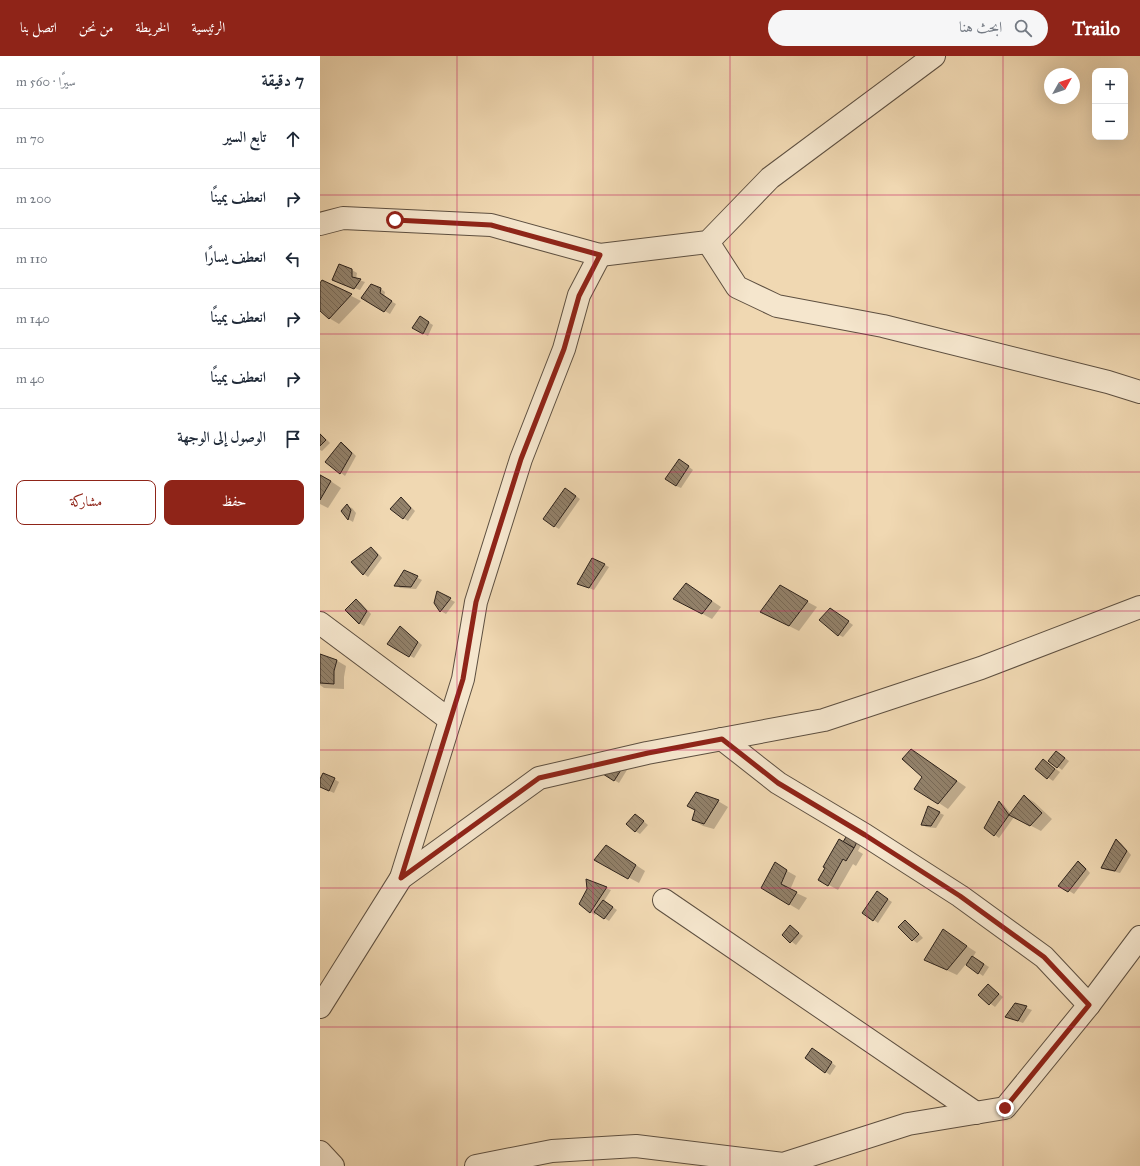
<!DOCTYPE html>
<html lang="ar">
<head>
<meta charset="utf-8">
<style>
	:root { --surface:#fff; --page:#f6f6f7; --text:#1f2937; --muted:#747a83; --line:#e0e1e3; --accent:#8f2418 }
	body { margin:0; font-family:"IM FELL Great Primer",Amiri,serif; background:var(--page); color:var(--text); direction:rtl }
	.controls { position:absolute; right:12px; top:12px; display:grid; overflow:hidden; border-radius:8px; box-shadow:0 4px 16px #0002 }
	.controls button { width:36px; height:36px; display:grid; place-items:center; padding:0; border:0; border-bottom:1px solid var(--line); background:var(--surface); color:var(--text); font:20px sans-serif }
	.compass { position:absolute; left:724px; top:12px; width:36px; height:36px; border-radius:50%; background:var(--surface); box-shadow:0 4px 16px #0002; rotate:50deg }
	.stop { position:absolute; width:12px; height:12px; margin:-9px; border:3px solid #8f2418; border-radius:50%; background:#fff }
	.stop.end { background:#8f2418; border-color:#fff; box-shadow:0 1px 4px #0008 }
	.list { margin:0; padding:0; list-style:none }
	h2 { display:flex; justify-content:space-between; align-items:center; height:52px; margin:0; padding:0 16px; font-size:17px }
	h2 small { font-size:13px; font-weight:400; color:var(--muted) }
	.list li { display:grid; grid-template-columns:26px 1fr auto; gap:12px; align-items:center; box-sizing:border-box; height:60px; padding:0 16px; border-top:1px solid var(--line) }
	.list b { display:block; font-size:15px; white-space:nowrap }
	.list em { font-size:13px; font-style:normal; color:var(--muted) }
	.actions { display:flex; gap:8px; padding:12px 16px }
	.actions a { flex:1; padding:9px 0; border:1px solid var(--accent); border-radius:8px; text-align:center; font-size:14px; color:var(--accent) }
	.actions .main { background:var(--accent); color:#fff }
	.icon { flex:none; width:22px; height:22px; fill:none; stroke:currentColor; stroke-width:2; stroke-linecap:round; stroke-linejoin:round }
	.map { position:relative; flex:none; width:820px; height:1110px; overflow:hidden; direction:ltr }
	header { display:flex; align-items:center; gap:24px; box-sizing:border-box; height:56px; padding:0 20px; background:var(--accent); color:#fff }
	header strong { font-size:19px }
	nav { display:flex; gap:22px; margin-inline-start:auto; font-size:14px }
	.search { width:280px; height:36px; background:var(--page); display:flex; align-items:center; gap:10px; box-sizing:border-box; padding:0 14px; border-radius:22px; color:var(--muted); font-size:15px }
	main { display:flex }
	aside { flex:1; background:var(--surface) }
	.map>svg:first-child { display:block }
	.shadow { fill:#0003 }
	.building { fill:url(#building-back-hatch); stroke:#2d221b }
	.lines { fill:none; stroke-linecap:round; stroke-linejoin:round }
	.minor-casing { stroke:#5e5041; stroke-width:24 }
	.minor { stroke:#f5e6cd; stroke-width:22 }
	.route { stroke:#8f2418; stroke-width:5 }
	.grid { fill:none; stroke:#c2185b; stroke-width:1; stroke-opacity:0.55 }
</style>
</head>
<body>
<header>
<strong>Trailo</strong>
<div class="search"><svg class="icon" aria-label="search" viewBox="0 0 24 24"><circle cx="10" cy="10" r="6"/><path d="M15 15l6 6"/></svg>ابحث هنا</div>
<nav><a>الرئيسية</a><a>الخريطة</a><a>من نحن</a><a>اتصل بنا</a></nav>
</header>
<main>
<div class="map">
<svg width="820" height="1110" viewBox="0 0 820 1110">
	<defs>
		<pattern id="building-back-hatch" width="6" height="6" patternUnits="userSpaceOnUse"><rect width="6" height="6" fill="#92816a"/><path d="M-1 5l2 2M0 0l6 6M5-1l2 2" fill="none" stroke="#786956"/></pattern>
	</defs>
	<rect width="100%" height="100%" fill="#f0d8b2"/>
	<filter id="stains"><feTurbulence type="fractalNoise" baseFrequency=".005" numOctaves="4"/><feColorMatrix values="0 0 0 0 .2 0 0 0 0 .09 0 0 0 0 .02 0 0 0 .5 -.17"/></filter>
	<radialGradient id="worn" r=".72"><stop offset=".6" stop-color="#630" stop-opacity="0"/><stop offset="1" stop-color="#630" stop-opacity=".3"/></radialGradient>
	<g class="shadow">
		<polygon points="32,214 37,217 36,223 45,226 40,234 18,226"/>
		<polygon points="3,225 41,245 19,268 9,262 0,254 0,228"/>
		<polygon points="61,233 65,236 64,241 76,248 70,258 42,242"/>
		<polygon points="101,262 113,269 108,280 93,272"/>
		<polygon points="0,377 10,387 2,395 0,394"/>
		<polygon points="21,387 26,390 36,400 25,420 7,406"/>
		<polygon points="364,407 373,414 361,432 356,430"/>
		<polygon points="0,418 21,432 8,452 0,448"/>
		<polygon points="246,433 260,443 239,473 234,470"/>
		<polygon points="81,442 85,445 95,455 88,465 83,462"/>
		<polygon points="27,450 32,452 36,457 33,466 28,463 22,455"/>
		<polygon points="51,492 56,495 62,502 48,521 44,518 32,506"/>
		<polygon points="273,503 289,511 274,534 258,528"/>
		<polygon points="84,515 102,524 96,533 80,532 76,529"/>
		<polygon points="460,531 497,551 479,575 441,556"/>
		<polygon points="376,534 401,551 392,563 364,548"/>
		<polygon points="118,537 135,546 126,558 121,555 115,547"/>
		<polygon points="36,544 41,547 51,558 44,570 39,567"/>
		<polygon points="515,556 533,569 523,581 519,579"/>
		<polygon points="81,571 102,589 94,602 69,588"/>
		<polygon points="0,599 16,604 26,610 24,621 24,633 4,632 0,629"/>
		<polygon points="737,696 749,705 742,714 730,705"/>
		<polygon points="601,700 646,731 628,753 596,732 603,721"/>
		<polygon points="723,704 740,716 733,725 716,713"/>
		<polygon points="310,709 299,727 284,718"/>
		<polygon points="14,723 19,726 14,737 0,731 0,725"/>
		<polygon points="377,737 398,745 408,751 394,773 383,770 373,764 376,754"/>
		<polygon points="704,740 714,746 732,763 721,775 694,761 679,782 666,772 680,746 684,749 691,758"/>
		<polygon points="609,752 624,759 616,772 606,771 602,768"/>
		<polygon points="316,759 328,769 320,778 315,775"/>
		<polygon points="544,783 538,795 543,798 536,810 533,808 518,834 500,824 506,812 524,787"/>
		<polygon points="797,785 801,787 811,799 800,817 787,814 782,812"/>
		<polygon points="296,796 325,815 319,827 276,804"/>
		<polygon points="759,807 763,809 770,817 754,838 740,829"/>
		<polygon points="455,808 476,820 470,834 487,842 479,854 442,832"/>
		<polygon points="267,825 291,834 284,845 297,854 289,865 276,857 275,859 270,856"/>
		<polygon points="561,839 572,846 558,867 554,864"/>
		<polygon points="585,866 590,868 603,882 597,887 593,884"/>
		<polygon points="470,870 483,880 476,889 463,879"/>
		<polygon points="624,875 656,896 653,901 669,911 663,920 646,908 637,919 605,904"/>
		<polygon points="668,929 683,941 675,951 659,939"/>
		<polygon points="695,948 712,954 703,967 686,961"/>
		<polygon points="497,996 516,1010 510,1019 486,1002"/>
	</g>
	<g class="building">
		<polygon points="19,208 32,213 32,221 41,223 34,233 12,224"/>
		<polygon points="2,224 32,238 9,263 0,255 0,227"/>
		<polygon points="51,228 61,232 60,237 72,245 64,256 41,242"/>
		<polygon points="100,260 109,266 103,278 92,272"/>
		<polygon points="0,378 6,384 0,390"/>
		<polygon points="21,386 32,397 20,418 5,406"/>
		<polygon points="359,403 369,410 356,430 345,423"/>
		<polygon points="0,419 11,425 0,444"/>
		<polygon points="245,432 256,440 234,471 223,463"/>
		<polygon points="81,441 91,452 83,463 70,453"/>
		<polygon points="27,448 31,454 28,464 21,455"/>
		<polygon points="51,491 58,499 43,519 31,506"/>
		<polygon points="272,502 285,508 269,532 257,528"/>
		<polygon points="84,514 98,520 91,531 74,530"/>
		<polygon points="366,527 392,545 382,558 353,543"/>
		<polygon points="460,529 488,545 469,570 440,556"/>
		<polygon points="117,535 131,542 120,556 114,547"/>
		<polygon points="36,543 47,555 39,568 25,554"/>
		<polygon points="510,552 529,565 518,580 499,564"/>
		<polygon points="80,570 98,586 89,601 67,588"/>
		<polygon points="0,598 17,604 14,615 14,628 0,627"/>
		<polygon points="591,693 637,725 618,748 594,733 602,721 582,703"/>
		<polygon points="736,695 745,702 737,712 728,705"/>
		<polygon points="723,703 735,713 727,723 715,713"/>
		<polygon points="306,706 294,725 283,718"/>
		<polygon points="3,717 15,722 9,735 0,731 0,723"/>
		<polygon points="376,736 399,744 384,768 372,764 375,754 367,750"/>
		<polygon points="704,739 722,757 710,770 689,759"/>
		<polygon points="679,745 689,759 674,780 664,772"/>
		<polygon points="608,750 620,756 611,770 601,769"/>
		<polygon points="315,758 324,765 315,776 306,768"/>
		<polygon points="530,774 540,780 534,792 523,786"/>
		<polygon points="519,783 534,792 526,805 523,803 508,830 498,824 505,812 503,811"/>
		<polygon points="796,783 807,795 795,815 781,812"/>
		<polygon points="286,789 316,809 308,823 274,804"/>
		<polygon points="758,805 766,813 748,836 738,830"/>
		<polygon points="455,806 467,814 461,828 477,836 469,849 441,832"/>
		<polygon points="266,823 287,831 270,857 259,848 267,833"/>
		<polygon points="557,835 568,843 553,865 542,857"/>
		<polygon points="283,844 293,851 284,863 274,856"/>
		<polygon points="585,864 599,878 592,885 578,871"/>
		<polygon points="470,869 479,877 470,887 462,879"/>
		<polygon points="623,873 647,890 627,914 604,904"/>
		<polygon points="652,900 664,908 658,918 646,909"/>
		<polygon points="668,928 679,938 669,949 658,939"/>
		<polygon points="695,947 707,950 698,965 685,961"/>
		<polygon points="492,992 512,1006 505,1017 485,1002"/>
	</g>
	<g class="lines">
		<defs>
			<g id="minor">
				<polyline points="0,168 23,162 171,169 280,199 388,186 450,122 614,0"/>
				<polyline points="388,186 417,231 457,250 563,270 788,326 820,336"/>
				<polyline points="0,567 130,664"/>
				<polyline points="402,683 458,727 545,779 640,840 724,901 769,949"/>
				<polyline points="81,822 143,623 156,546 201,403 244,293 259,239 280,199"/>
				<polyline points="344,844 656,1057"/>
				<polyline points="0,951 81,822 219,722 327,697 504,664 661,612 820,551"/>
				<polyline points="0,1096 13,1110"/>
				<polyline points="156,1110 232,1095 316,1090 463,1108 588,1068 685,1052 769,949 820,881"/>
			</g>
		</defs>
		<use href="#minor" class="minor-casing"/>
		<use href="#minor" class="minor"/>
	</g>
	<g class="lines">
		<polyline class="route" points="75,164 171,169 280,199 259,240 244,293 201,403 156,546 143,623 81,822 219,722 328,697 402,683 458,727 545,779 640,840 724,901 769,949 685,1052"/>
	</g>
	<path class="grid" d="M137 0V1110M273 0V1110M410 0V1110M547 0V1110M683 0V1110M0 139H820M0 278H820M0 416H820M0 555H820M0 694H820M0 832H820M0 971H820"/>
	<rect width="100%" height="100%" filter="url(#stains)"/>
	<rect width="100%" height="100%" fill="url(#worn)"/>
</svg>
<div class="controls">
<button>+</button>
<button>−</button>
</div>
<svg class="compass" viewBox="-18 -18 36 36"><path d="M0-13l5 13h-10z" fill="#e53935"/><path d="M0 13l5-13h-10z" fill="#747a83"/></svg>
<div class="stop" style="left:75px;top:164px"></div>
<div class="stop end" style="left:685px;top:1052px"></div>
</div>
<aside>
<h2>7 دقيقة<small>سيرًا · 560 m</small></h2>
<ul class="list">
<li><svg class="icon" aria-label="ahead" viewBox="0 0 24 24"><path d="M12 20V5M6 11l6-6 6 6"/></svg><div><b>تابع السير</b></div><em>70 m</em></li>
<li><svg class="icon" aria-label="right" viewBox="0 0 24 24"><path d="M7 20v-9h11M14 6l5 5-5 5"/></svg><div><b>انعطف يمينًا</b></div><em>200 m</em></li>
<li><svg class="icon" aria-label="left" viewBox="0 0 24 24"><path d="M17 20v-9H6M10 6l-5 5 5 5"/></svg><div><b>انعطف يسارًا</b></div><em>110 m</em></li>
<li><svg class="icon" aria-label="right" viewBox="0 0 24 24"><path d="M7 20v-9h11M14 6l5 5-5 5"/></svg><div><b>انعطف يمينًا</b></div><em>140 m</em></li>
<li><svg class="icon" aria-label="right" viewBox="0 0 24 24"><path d="M7 20v-9h11M14 6l5 5-5 5"/></svg><div><b>انعطف يمينًا</b></div><em>40 m</em></li>
<li><svg class="icon" aria-label="arrive" viewBox="0 0 24 24"><path d="M6 21V4h12l-3 4 3 4H6"/></svg><div><b>الوصول إلى الوجهة</b></div></li>
</ul>
<div class="actions"><a class="main">حفظ</a><a>مشاركة</a></div>
</aside>
</main>
</body>
</html>
